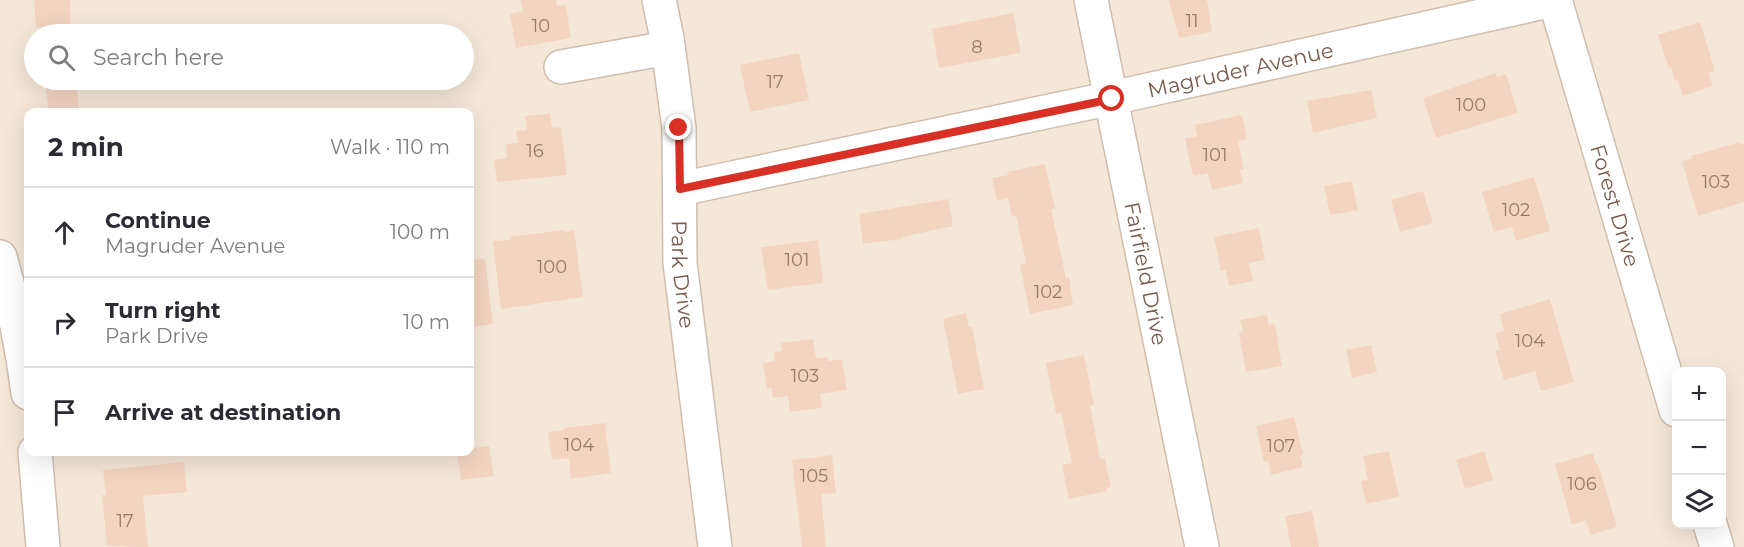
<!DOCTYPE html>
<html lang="en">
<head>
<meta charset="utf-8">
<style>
	:root { --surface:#fff; --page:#f7f7f7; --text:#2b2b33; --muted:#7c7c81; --line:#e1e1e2 }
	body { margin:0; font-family:Montserrat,sans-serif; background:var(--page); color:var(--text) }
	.controls { position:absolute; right:18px; bottom:18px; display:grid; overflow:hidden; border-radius:12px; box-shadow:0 6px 24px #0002 }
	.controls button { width:54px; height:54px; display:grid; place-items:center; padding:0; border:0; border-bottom:2px solid var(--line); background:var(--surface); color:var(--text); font:30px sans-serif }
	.stop { position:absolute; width:18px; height:18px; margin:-14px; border:4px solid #d93025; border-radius:50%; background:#fff }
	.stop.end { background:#d93025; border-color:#fff; box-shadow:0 2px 6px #0008 }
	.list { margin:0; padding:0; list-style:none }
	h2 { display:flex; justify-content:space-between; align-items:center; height:78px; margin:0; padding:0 24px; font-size:26px }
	h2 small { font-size:20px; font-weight:400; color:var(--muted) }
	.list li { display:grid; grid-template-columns:39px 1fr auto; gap:18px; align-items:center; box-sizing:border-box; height:90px; padding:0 24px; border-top:2px solid var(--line) }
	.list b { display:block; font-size:22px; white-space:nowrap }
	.list p { margin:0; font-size:20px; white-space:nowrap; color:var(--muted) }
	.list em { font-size:20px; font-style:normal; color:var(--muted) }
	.icon { flex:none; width:33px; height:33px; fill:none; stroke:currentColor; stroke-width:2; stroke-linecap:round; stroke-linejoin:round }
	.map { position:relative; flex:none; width:1744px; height:547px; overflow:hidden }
	.search { position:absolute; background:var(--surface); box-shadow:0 6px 24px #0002; left:24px; top:24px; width:450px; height:66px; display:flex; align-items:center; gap:15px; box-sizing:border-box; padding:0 21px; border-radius:33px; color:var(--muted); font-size:22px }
	.panel { position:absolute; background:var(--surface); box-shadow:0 6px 24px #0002; left:24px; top:108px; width:450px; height:348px; border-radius:12px }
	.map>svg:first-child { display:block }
	.residential { fill:#f5e7d8; fill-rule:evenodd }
	.building { fill:#f3d4c1 }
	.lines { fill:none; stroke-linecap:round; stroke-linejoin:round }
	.minor-casing { stroke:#cfbdae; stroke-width:36 }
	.minor { stroke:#fff; stroke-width:33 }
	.route { stroke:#d93025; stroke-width:8 }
	.labels { text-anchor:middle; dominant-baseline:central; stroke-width:6; stroke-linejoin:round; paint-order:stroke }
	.number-label { font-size:18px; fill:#977969 }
	.street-label { font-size:21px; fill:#785b4c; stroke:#fff9f0 }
</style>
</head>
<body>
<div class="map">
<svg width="1744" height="547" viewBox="0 0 1744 547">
	<rect width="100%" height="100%" fill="#fdf5ea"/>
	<path class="residential" d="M0 0H1744V547H0ZM34 34H464V80H34ZM28 112H470V452H28ZM1676 372H1722V524H1676Z"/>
	<g class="building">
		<polygon points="34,0 70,0 70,25 36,28"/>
		<polygon points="521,0 556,0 557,6 566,5 571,38 516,48 510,14 523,11"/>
		<polygon points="1169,0 1207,0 1212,32 1179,38"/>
		<polygon points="1013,13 1021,53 939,68 932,29"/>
		<polygon points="1700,22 1715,71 1708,73 1713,86 1683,96 1678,80 1675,81 1671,68 1669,69 1658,35"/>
		<polygon points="799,53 809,100 750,112 740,65"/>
		<polygon points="1496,73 1497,77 1506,74 1518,113 1436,138 1423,98"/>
		<polygon points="45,80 77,80 79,112 49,112"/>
		<polygon points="1371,90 1377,118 1313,133 1307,101"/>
		<polygon points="550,114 552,128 561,127 567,175 497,182 494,160 507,158 506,144 518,143 516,131 527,130 525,116"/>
		<polygon points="1242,115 1247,139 1238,141 1244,169 1240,170 1243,183 1212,190 1208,173 1193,176 1185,139 1197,136 1195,125"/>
		<polygon points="1740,142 1740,145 1744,144 1744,202 1698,216 1682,161 1692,159 1691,156"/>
		<polygon points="1045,164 1055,209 1051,209 1066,278 1069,277 1073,305 1030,314 1020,265 1026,263 1016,216 1012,217 1008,198 997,201 992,178 1008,175 1007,172"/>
		<polygon points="1534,177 1550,231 1516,241 1512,227 1494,232 1482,192"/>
		<polygon points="1352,181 1358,210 1330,215 1324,186"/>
		<polygon points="1423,191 1433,223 1400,232 1391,200"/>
		<polygon points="948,199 953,226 902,237 902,239 863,244 859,214"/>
		<polygon points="1259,228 1265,260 1249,263 1253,281 1229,286 1226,270 1221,271 1214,237"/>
		<polygon points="564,230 564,232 574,230 583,297 501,309 493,241 510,240 510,237"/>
		<polygon points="818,240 823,283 768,290 761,247"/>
		<polygon points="485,259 493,324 470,327 470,260"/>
		<polygon points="1550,299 1574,382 1541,391 1535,371 1504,380 1495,351 1500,350 1495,333 1504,331 1500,314"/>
		<polygon points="966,313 969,327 972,327 984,389 958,394 943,319"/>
		<polygon points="1267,315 1269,325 1275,324 1282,366 1246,372 1239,333 1243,332 1240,320"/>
		<polygon points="813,339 816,358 828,357 828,361 842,359 847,390 820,394 822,408 790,412 788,396 773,398 772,388 767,389 763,363 775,361 774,352 782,351 781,343"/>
		<polygon points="1371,345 1377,372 1352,378 1346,350"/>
		<polygon points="1084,355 1094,405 1090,405 1100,459 1105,459 1111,487 1106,488 1107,491 1069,499 1062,465 1072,463 1061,413 1056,414 1046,363"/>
		<polygon points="1294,417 1303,454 1300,455 1303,467 1271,475 1268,461 1264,462 1256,426"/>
		<polygon points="605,423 611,473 571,479 569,458 552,460 548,432 565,430 564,428"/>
		<polygon points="489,446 494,476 461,480 457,452 470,452 470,449"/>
		<polygon points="1389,451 1399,497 1366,504 1361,481 1368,480 1363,456"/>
		<polygon points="1484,451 1493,480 1465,489 1456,460"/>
		<polygon points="1593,453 1596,464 1598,464 1617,527 1590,535 1586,520 1572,525 1555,464"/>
		<polygon points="832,455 836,493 821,494 826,547 802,547 792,460"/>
		<polygon points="184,462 187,492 143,496 148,547 107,546 102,495 106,495 103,470"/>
		<polygon points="1312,511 1319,547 1291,547 1285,516"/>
	</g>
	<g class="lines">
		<defs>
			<g id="minor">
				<path id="s1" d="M659 0 667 38 679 128 680 263 715 547"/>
				<path id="s2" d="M1091 0 1202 547"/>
				<path id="s3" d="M1555 0 1676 410"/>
				<polyline points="561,67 668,48"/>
				<path id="s4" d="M680 189 1112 98 1553 0"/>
				<path d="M0 257C13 301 22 347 28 393"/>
				<polyline points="35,452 43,547"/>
				<polyline points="1710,524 1717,547"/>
			</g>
		</defs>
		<use href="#minor" class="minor-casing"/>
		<use href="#minor" class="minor"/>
	</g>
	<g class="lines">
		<polyline class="route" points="679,128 680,189 1112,99"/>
	</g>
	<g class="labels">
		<g class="number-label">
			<text x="1192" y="21">11</text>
			<text x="541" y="26">10</text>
			<text x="977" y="47">8</text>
			<text x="775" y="82">17</text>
			<text x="1471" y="105">100</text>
			<text x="535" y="151">16</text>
			<text x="1215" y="155">101</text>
			<text x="1716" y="182">103</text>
			<text x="1516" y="210">102</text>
			<text x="797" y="260">101</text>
			<text x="552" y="267">100</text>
			<text x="1048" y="292">102</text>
			<text x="1530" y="341">104</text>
			<text x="805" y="376">103</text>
			<text x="579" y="445">104</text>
			<text x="1281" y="446">107</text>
			<text x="814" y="476">105</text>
			<text x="1582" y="484">106</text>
			<text x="125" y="521">17</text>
		</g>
		<g class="street-label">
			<text stroke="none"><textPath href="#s4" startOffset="573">Magruder Avenue</textPath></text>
			<text stroke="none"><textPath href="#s3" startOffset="214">Forest Drive</textPath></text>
			<text stroke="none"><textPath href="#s1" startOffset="276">Park Drive</textPath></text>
			<text stroke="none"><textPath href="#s2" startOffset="279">Fairfield Drive</textPath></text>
		</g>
	</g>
</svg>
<div class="controls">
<button>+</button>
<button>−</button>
<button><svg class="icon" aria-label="layers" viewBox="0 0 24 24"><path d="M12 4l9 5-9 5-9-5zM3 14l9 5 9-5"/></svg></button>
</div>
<div class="stop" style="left:1112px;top:99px"></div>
<div class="stop end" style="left:679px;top:128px"></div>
<div class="search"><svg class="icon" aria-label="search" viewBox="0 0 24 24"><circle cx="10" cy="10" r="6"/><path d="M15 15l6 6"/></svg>Search here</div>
<section class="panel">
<h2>2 min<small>Walk · 110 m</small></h2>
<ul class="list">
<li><svg class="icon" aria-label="ahead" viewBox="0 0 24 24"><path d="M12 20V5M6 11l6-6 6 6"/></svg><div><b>Continue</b><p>Magruder Avenue</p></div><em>100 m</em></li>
<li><svg class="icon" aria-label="right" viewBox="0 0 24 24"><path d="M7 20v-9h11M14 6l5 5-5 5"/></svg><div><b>Turn right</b><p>Park Drive</p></div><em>10 m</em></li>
<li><svg class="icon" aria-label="arrive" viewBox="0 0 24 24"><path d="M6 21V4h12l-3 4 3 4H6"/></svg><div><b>Arrive at destination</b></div></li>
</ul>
</section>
</div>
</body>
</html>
